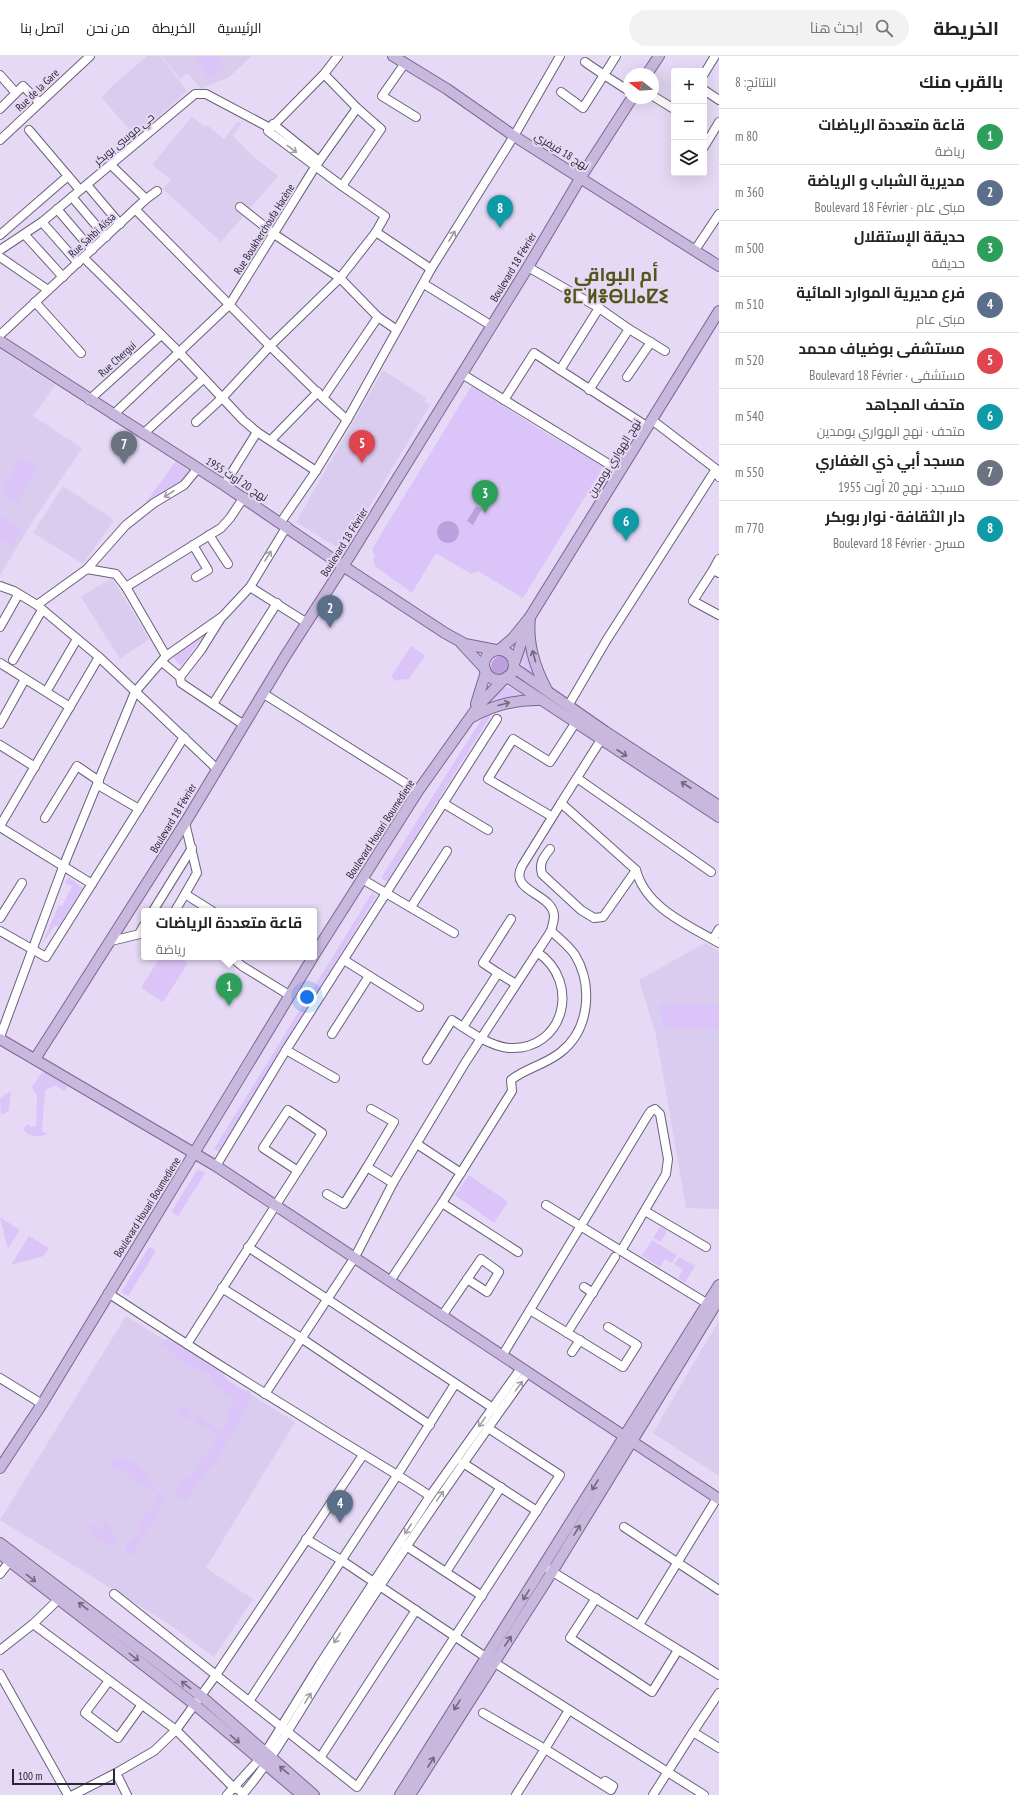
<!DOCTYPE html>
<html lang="ar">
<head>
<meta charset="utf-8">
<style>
	:root { --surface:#fff; --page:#f2f2f2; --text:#222; --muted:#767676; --line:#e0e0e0; --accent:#757316 }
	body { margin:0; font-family:"PT Sans Narrow",Cairo,"Noto Sans Tifinagh",sans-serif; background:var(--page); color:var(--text); direction:rtl }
	.controls { position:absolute; right:12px; top:12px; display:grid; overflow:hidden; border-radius:4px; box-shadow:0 4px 16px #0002 }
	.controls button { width:36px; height:36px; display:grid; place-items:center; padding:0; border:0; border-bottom:1px solid var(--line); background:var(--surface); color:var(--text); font:20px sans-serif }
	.compass { position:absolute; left:623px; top:12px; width:36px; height:36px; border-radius:50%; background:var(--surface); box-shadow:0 4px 16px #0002; rotate:287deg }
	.scale { position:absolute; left:12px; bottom:10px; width:103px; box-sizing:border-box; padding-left:4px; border:2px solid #2b2731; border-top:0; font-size:11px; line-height:14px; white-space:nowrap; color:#2b2731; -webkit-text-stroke:3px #e5d9f5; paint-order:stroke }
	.you { position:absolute; left:307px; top:941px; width:14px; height:14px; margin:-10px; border:3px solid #fff; border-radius:50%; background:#1a73e8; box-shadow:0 0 0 6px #1a73e833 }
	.badge { display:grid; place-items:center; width:26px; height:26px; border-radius:50%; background:var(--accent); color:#fff; font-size:13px; font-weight:700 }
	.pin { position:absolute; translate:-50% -33px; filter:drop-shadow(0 1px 2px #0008) }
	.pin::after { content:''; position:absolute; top:21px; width:14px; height:12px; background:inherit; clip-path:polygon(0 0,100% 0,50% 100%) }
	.popup { position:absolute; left:141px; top:852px; width:176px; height:52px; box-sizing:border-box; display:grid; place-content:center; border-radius:4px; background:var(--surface); filter:drop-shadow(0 1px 3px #0005); font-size:13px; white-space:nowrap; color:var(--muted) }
	.popup b { font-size:15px; color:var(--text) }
	.popup::after { content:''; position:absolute; left:50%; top:100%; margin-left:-8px; border:8px solid transparent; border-top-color:var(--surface) }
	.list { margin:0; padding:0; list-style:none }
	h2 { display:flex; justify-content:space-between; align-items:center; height:52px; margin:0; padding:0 16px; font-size:17px }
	h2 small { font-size:13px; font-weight:400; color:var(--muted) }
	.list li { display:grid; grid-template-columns:26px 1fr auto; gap:12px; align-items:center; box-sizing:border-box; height:56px; padding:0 16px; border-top:1px solid var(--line) }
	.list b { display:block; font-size:15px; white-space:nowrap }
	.list p { margin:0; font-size:13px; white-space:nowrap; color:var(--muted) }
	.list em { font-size:13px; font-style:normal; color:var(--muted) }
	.icon { flex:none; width:22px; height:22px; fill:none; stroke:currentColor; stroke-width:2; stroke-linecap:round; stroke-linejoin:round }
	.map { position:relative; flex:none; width:719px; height:1739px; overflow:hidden; direction:ltr }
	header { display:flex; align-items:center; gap:24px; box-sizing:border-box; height:56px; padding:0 20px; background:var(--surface); border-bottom:1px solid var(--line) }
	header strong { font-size:19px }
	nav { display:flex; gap:22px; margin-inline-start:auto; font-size:14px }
	.search { width:280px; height:36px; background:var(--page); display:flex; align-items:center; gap:10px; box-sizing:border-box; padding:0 14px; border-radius:22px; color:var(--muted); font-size:15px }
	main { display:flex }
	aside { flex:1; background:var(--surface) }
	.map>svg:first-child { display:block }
	.built { fill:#daccee }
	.green { fill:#dbc5f8 }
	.water { fill:#bca1dd }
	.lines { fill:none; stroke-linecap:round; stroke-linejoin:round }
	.minor-casing { stroke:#6a6078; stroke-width:10 }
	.major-casing { stroke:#7a6692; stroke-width:12 }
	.minor { stroke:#fff; stroke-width:8 }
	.major { stroke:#c8b8dd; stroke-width:10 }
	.oneway { stroke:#a09ea2 }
	.oneway2 { stroke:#72687e }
	.labels { text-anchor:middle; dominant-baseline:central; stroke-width:4; stroke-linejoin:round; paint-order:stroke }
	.street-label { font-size:11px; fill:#2b2731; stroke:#e5d9f5 }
	.town-label { font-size:19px; font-weight:bold; fill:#565519; stroke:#e5d9f5 }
</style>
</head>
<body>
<header>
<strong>الخريطة</strong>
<div class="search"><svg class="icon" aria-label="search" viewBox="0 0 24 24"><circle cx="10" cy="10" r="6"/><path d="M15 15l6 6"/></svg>ابحث هنا</div>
<nav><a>الرئيسية</a><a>الخريطة</a><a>من نحن</a><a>اتصل بنا</a></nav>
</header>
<main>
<aside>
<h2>بالقرب منك<small>النتائج: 8</small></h2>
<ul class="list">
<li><span class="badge" style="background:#2e9e5b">1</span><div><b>قاعة متعددة الرياضات</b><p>رياضة</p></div><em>80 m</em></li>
<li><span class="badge" style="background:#5c6f8a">2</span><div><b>مديرية الشباب و الرياضة</b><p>مبنى عام · Boulevard 18 Février</p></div><em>360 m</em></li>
<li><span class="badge" style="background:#2e9e5b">3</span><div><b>حديقة الإستقلال</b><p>حديقة</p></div><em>500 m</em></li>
<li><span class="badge" style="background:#5c6f8a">4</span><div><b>فرع مديرية الموارد المائية</b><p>مبنى عام</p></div><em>510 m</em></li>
<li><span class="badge" style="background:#e0444e">5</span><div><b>مستشفى بوضياف محمد</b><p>مستشفى · Boulevard 18 Février</p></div><em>520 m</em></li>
<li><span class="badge" style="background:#0f9aa8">6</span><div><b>متحف المجاهد</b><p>متحف · نهج الهواري بومدين</p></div><em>540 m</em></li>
<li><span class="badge" style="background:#6b7280">7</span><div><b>مسجد أبي ذي الغفاري</b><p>مسجد · نهج 20 أوت 1955</p></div><em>550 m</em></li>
<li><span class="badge" style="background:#0f9aa8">8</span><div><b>دار الثقافة - نوار بوبكر</b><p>مسرح · Boulevard 18 Février</p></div><em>770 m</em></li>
</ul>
</aside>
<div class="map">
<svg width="719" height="1739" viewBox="0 0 719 1739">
	<rect width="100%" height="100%" fill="#e5d9f5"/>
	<g class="built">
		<polygon points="147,0 160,0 187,35 136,81 102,42 110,32"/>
		<polygon points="161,0 252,0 229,21 201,33 188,17 180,23"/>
		<polygon points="192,60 205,71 207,69 224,83 238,65 241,68 233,80 253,100 278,120 221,186 163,133 171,124 152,109"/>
		<polygon points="0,293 55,329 33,360 82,392 31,468 0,519"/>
		<polygon points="383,314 426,342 425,346 430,349 343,495 296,466"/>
		<polygon points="63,430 114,464 83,508 33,477"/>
		<polygon points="112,522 149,583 120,603 81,541"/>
		<polygon points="705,887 719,895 719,1153 686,1152 656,979 639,924"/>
		<polygon points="126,1260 295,1366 206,1512 253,1543 214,1601 169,1568 0,1464"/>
		<polygon points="719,1264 719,1420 653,1377"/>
	</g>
	<g class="green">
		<polygon points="194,0 217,0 225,13 208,23"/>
		<polygon points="472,329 536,371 604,410 523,542 478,515 471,518 436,497 412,537 375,510 373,502 375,501 372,493"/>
		<polygon points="20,401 38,411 18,448 0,437"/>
		<polygon points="175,406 191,416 182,427 150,448 146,446"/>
		<polygon points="0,460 23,472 13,490 0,483"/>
		<polygon points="207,575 181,610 172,600"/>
		<path d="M525 582 537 624C518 609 520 605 525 582Z"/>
		<polygon points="411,590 425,600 408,624 402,623 396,625 391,621"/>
		<polygon points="507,631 526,638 508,642 484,651 500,634"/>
		<polygon points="493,656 387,826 381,822 481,664"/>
		<polygon points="68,821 83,832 58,871 55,869 41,890 59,849 62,850 72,830 65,827"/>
		<polygon points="372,837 376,840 220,1096 214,1093"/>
		<polygon points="160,901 179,901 188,907 163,946 141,932"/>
		<polygon points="659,948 719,948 719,973 663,973"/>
		<path d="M42 1016H45L68 1030 64 1035 55 1029 45 1034 42 1075 48 1078C39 1081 28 1082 23 1072L29 1068 31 1071 36 1070 37 1040 32 1031Z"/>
		<polygon points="11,1035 9,1055 1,1059 0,1042"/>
		<polygon points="198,1113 205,1117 178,1160 171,1156"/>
		<polygon points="469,1119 508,1146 494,1167 455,1139"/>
		<polygon points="0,1161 20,1174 8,1193"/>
		<polygon points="660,1171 667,1175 661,1186 653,1182"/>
		<polygon points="29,1180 49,1192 44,1200 11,1209"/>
		<polygon points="652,1184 677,1199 672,1207 665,1203 660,1211 642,1200"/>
		<polygon points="149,1191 156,1195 128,1240 121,1236"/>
		<polygon points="679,1201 695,1210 685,1227 678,1222 683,1214 674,1208"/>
		<path d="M168 1283 187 1293 212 1311 222 1314 225 1318 224 1319 231 1328 240 1333 250 1335 252 1340 249 1343C250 1354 223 1390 218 1405 209 1408 194 1436 186 1445L181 1443 174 1437 185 1422 191 1421 192 1416 197 1414 202 1400C208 1398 216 1386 218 1381L211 1374 197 1368 194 1363 179 1360 178 1355 182 1351 187 1350 189 1356 193 1359H198L214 1372 223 1375 227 1366V1355L234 1347 233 1342 212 1329 210 1324 215 1321C204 1318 183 1308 175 1300 170 1295 168 1292 161 1288L163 1284Z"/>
		<path d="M116 1401C128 1401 149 1416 151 1427L156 1430 155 1435 150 1434 129 1422 122 1414 112 1412 111 1409 112 1405Z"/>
		<path d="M159 1436 164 1438 161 1453 131 1500 127 1498 125 1493C127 1486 130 1486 135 1481 140 1476 139 1469 142 1463 144 1459 150 1455 154 1452L156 1440Z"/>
		<path d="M104 1465 109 1467 116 1486 113 1490C103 1487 90 1480 87 1469L88 1467 102 1475Z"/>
	</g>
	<g class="water">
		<polygon points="476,450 482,453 473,469 467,465"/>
		<circle cx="448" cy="476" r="11"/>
		<circle cx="501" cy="610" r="10"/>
	</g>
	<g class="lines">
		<defs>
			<g id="minor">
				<polyline points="585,6 604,19 616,0"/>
				<polyline points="405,7 382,40 416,61"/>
				<polyline points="324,18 357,52 381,73 342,130 268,75 324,18 338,0"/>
				<polyline points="704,18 715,0"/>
				<polyline points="0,19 15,36"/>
				<polyline points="704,34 719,44"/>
				<polyline points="561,36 583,52 604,19 629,35"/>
				<polyline points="653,40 674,53"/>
				<polyline points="0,53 23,30 40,47"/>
				<polyline points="273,68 319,105"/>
				<polyline points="29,74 80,134"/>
				<polyline points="0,84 90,0"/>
				<polyline points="704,91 719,66"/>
				<polyline points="111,109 146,143"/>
				<polyline points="87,129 120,168"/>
				<polyline points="342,130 385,160 376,176 431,213"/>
				<polyline points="72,141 106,181"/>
				<polyline points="240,151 274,178 340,222 376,176"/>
				<polyline points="57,153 92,194"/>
				<polyline points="135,153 270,290 222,342 196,366"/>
				<polyline points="42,166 78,207"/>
				<polyline points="0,179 68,120"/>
				<polyline points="25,179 63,221"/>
				<polyline points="0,194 42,166 195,38 206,38 270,72"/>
				<polyline points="695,194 719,158"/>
				<polyline points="0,201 48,234"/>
				<polyline points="84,202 179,296 243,364 257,376 316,415"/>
				<polyline points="528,211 599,252 560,314 648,371"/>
				<polyline points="424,228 492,270"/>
				<polyline points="35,246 81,297"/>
				<polyline points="629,273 665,295"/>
				<polyline points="0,279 146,143 157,135"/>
				<polyline points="462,318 620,415"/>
				<polyline points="627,321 651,286"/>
				<polyline points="589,334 629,273 599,252"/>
				<polyline points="323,342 270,290 340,222 378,261 397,274"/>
				<polyline points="89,344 161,279"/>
				<polyline points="504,344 534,297 560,314"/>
				<polyline points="113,359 230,248 315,111 357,52"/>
				<polyline points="347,364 323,342 378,261"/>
				<polyline points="652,364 716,413 719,421"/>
				<polyline points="143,378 203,323"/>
				<polyline points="271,384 318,336"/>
				<polyline points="224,429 257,376"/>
				<polyline points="281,466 316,415 347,364 431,213 514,80 560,0"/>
				<polyline points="209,479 228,508"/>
				<polyline points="193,489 208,514 196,521"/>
				<polyline points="87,513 126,469 154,447 184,429 198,412"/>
				<polyline points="713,514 719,503"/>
				<polyline points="719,517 713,514 693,545 719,559"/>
				<polyline points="0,530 14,535 37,549 99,601 217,713"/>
				<polyline points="126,531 221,472 230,462 244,441"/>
				<polyline points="250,531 287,470"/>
				<polyline points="37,549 87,513 116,518 126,531 166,600"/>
				<polyline points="0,571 18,539"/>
				<polyline points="13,604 42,554"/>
				<polyline points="162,606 180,621 181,627 244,669"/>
				<polyline points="0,607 70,651"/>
				<polyline points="180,621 201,594 221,562"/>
				<polyline points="49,631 77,583"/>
				<polyline points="264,638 418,735"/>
				<polyline points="213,648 277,547"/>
				<polyline points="568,650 606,585 716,413"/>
				<polyline points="0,668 25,623"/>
				<path d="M604 679 561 747 636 814C646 852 688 869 719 887"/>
				<polyline points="0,689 35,711"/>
				<polyline points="577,722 711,816"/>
				<polyline points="98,729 139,753"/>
				<polyline points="443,747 488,774"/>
				<polyline points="551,760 488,723 513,683 550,706 576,666"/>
				<polyline points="45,762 77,710 99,725"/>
				<polyline points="185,767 197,817 185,838 212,855"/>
				<polyline points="0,770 99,601"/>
				<polyline points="0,771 92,828"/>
				<path d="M550 793C543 802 539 807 542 818L581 854 594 862 603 861 636 814"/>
				<polyline points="362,823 454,877"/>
				<polyline points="411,851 447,795"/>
				<polyline points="153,855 192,792"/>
				<polyline points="175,855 185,838"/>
				<polyline points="0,862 22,827"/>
				<polyline points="0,875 46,901 184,681"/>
				<polyline points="139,878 144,869"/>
				<polyline points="713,883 719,873"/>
				<polyline points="111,885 144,877"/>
				<polyline points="236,901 236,905 242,910 289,939"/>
				<polyline points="344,904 419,951"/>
				<polyline points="498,917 483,907 511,863"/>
				<polyline points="463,971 498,917 516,928"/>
				<polyline points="332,978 369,920"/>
				<polyline points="0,981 63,811 135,636 166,600 223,560 250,531 307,567"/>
				<polyline points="286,994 335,1022"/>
				<path d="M427 1004 452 964C469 975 489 990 509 992 564 995 582 926 537 896"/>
				<polyline points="417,1088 461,1117"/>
				<polyline points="216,1110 286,994 497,663"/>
				<polyline points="367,1111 394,1066 371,1053"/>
				<polyline points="327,1138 344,1148 367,1111 393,1127"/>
				<polyline points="442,1147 518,1196"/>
				<polyline points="546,1149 708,1248"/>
				<polyline points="645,1155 706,1191"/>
				<polyline points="248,1191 496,1354"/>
				<path d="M390 1225 442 1147 512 1035 511 1024C526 1012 545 1009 561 996 590 973 593 929 575 899 569 890 559 882 551 875"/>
				<polyline points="584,1231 593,1237"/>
				<polyline points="222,1232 301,1282 430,1369"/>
				<path d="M108 1237C175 1281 243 1324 311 1366 350 1391 391 1414 430 1440"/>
				<polyline points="530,1254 623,1311 637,1289 608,1271"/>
				<polyline points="442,1260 481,1203 499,1216 487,1236 467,1223"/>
				<polyline points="567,1277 615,1201"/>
				<polyline points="187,1288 322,1077 288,1054 263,1092 298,1115"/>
				<polyline points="572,1296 580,1284"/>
				<polyline points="502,1300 648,1059 651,1055 655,1053 660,1058 668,1103 666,1118 621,1195"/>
				<polyline points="0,1322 42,1348"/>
				<path d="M265 1338 355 1201 393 1127 465 1007 551 875C552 871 554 865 554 860 553 837 508 836 522 810L561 747"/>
				<polyline points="463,1407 537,1455"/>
				<polyline points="624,1471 719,1534"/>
				<polyline points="306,1483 341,1504 487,1602 704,1739"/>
				<polyline points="406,1490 482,1540"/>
				<polyline points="548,1513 719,1619"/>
				<polyline points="446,1516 501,1431"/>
				<polyline points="0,1518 13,1501"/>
				<polyline points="114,1538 357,1731 560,1419 488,1372"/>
				<polyline points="596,1542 570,1582 652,1636 678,1594"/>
				<polyline points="33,1568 176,1674 234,1732 239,1734"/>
				<polyline points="639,1569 717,1442"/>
				<polyline points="0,1594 33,1568 62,1540"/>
				<polyline points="0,1618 68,1739"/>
				<polyline points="108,1626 85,1657 118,1682 141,1650"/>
				<polyline points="250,1644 398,1418 455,1328"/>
				<polyline points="569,1654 545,1693 611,1734 613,1730 605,1725"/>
				<polyline points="483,1657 545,1693 516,1739"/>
				<polyline points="693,1676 719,1692"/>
				<polyline points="320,1702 416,1554"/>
				<polyline points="116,1717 127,1739"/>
				<polyline points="73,1739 116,1717 154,1695 176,1674 216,1619 363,1399"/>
				<polyline points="227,1739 265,1697 320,1608 430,1440 521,1312"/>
				<path d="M242 1739C279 1696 306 1643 337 1596 398 1501 462 1408 528 1316"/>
				<polyline points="653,1739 693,1676 719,1637"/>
			</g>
			<g id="major">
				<polyline points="393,0 447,33 514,80 719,210"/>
				<polyline points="647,18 659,0"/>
				<polyline points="0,285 224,429 343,510 445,577 465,588 496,594"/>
				<path d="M530 561C527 587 535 612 547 634"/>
				<polyline points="461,587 485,613"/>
				<polyline points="499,594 513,582 530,561 719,255"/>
				<circle cx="499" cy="609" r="15"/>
				<polyline points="514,608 527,570"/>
				<polyline points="514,612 606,676 719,750"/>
				<polyline points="507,621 719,761"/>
				<polyline points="476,648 486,616"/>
				<path d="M472 661C494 649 517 643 542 644"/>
				<polyline points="314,899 418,735 479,649 504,623"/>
				<polyline points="0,983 216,1110 719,1443"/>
				<polyline points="35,1003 185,767 286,599 349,501 528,211 581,121 632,42"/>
				<polyline points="0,1412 42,1348 313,901"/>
				<polyline points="0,1487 201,1640 314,1739"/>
				<polyline points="0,1498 194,1648 302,1739"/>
				<polyline points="400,1739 719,1229"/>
				<polyline points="410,1739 552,1516 719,1243"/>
			</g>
		</defs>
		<use href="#minor" class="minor-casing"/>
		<use href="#major" class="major-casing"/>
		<use href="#minor" class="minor"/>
		<use href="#major" class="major"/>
	</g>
	<defs><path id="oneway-shaft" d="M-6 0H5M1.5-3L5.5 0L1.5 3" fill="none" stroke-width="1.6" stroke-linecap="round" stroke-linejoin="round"/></defs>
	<g class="oneway">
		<use href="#oneway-shaft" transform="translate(292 93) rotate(37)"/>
		<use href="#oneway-shaft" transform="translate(452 180) rotate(-58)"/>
		<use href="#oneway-shaft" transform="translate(169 438) rotate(147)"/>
		<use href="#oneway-shaft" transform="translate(268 500) rotate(-58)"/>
		<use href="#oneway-shaft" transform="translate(519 1330) rotate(-54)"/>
		<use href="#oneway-shaft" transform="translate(482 1366) rotate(125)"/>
		<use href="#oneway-shaft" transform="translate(440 1440) rotate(-55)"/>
		<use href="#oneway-shaft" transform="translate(408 1473) rotate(123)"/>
		<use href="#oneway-shaft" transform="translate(337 1582) rotate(123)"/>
		<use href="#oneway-shaft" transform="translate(308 1642) rotate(-58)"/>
	</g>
	<g class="oneway2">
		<use href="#oneway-shaft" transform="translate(534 600) rotate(-105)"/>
		<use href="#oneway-shaft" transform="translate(504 648) rotate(-15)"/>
		<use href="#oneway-shaft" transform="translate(622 697) rotate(33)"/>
		<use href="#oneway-shaft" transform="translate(686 729) rotate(-147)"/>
		<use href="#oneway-shaft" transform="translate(595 1429) rotate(122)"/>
		<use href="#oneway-shaft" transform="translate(577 1474) rotate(-59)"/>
		<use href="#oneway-shaft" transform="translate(31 1522) rotate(38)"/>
		<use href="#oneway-shaft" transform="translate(526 1539) rotate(122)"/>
		<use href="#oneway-shaft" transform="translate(83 1550) rotate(-143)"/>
		<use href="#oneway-shaft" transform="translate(508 1585) rotate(-57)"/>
		<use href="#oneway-shaft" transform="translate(134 1601) rotate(38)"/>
		<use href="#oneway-shaft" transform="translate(186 1629) rotate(-142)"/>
		<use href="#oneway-shaft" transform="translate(457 1649) rotate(122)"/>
		<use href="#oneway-shaft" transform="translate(235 1683) rotate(41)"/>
		<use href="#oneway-shaft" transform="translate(431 1706) rotate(-58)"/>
		<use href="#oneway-shaft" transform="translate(284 1714) rotate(-140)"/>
	</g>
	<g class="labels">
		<g class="street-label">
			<text transform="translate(37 34) rotate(-44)">Rue de la Gare</text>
			<text transform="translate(124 83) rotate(-40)">حي موسى بوبكر</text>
			<text transform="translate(562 95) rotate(32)">نهج 18 فيفري</text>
			<text transform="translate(264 173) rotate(-58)">Rue Boukherchoufa Hacène</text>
			<text transform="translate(92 179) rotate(-43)">Rue Sahbi Aïssa</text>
			<text transform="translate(513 211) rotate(-59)">Boulevard 18 Février</text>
			<text transform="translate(117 303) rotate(-42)">Rue Chergui</text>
			<text transform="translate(614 402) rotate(-58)">نهج الهواري بومدين</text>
			<text transform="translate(237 423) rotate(33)">نهج 20 أوت 1955</text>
			<text transform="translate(344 486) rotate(-58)">Boulevard 18 Février</text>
			<text transform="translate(173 762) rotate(-59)">Boulevard 18 Février</text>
			<text transform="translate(380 773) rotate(-57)">Boulevard Houari Boumediene</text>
			<text transform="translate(147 1151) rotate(-58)">Boulevard Houari Boumediene</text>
		</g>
		<g class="town-label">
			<text x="616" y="218">أم البواقي<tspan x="616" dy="22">ⵓⵎ ⵍⴻⴱⵡⴰⵇⵉ</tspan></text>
		</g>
	</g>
</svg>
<div class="controls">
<button>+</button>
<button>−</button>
<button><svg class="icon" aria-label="layers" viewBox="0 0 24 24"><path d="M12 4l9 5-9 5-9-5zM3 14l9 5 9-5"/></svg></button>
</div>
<svg class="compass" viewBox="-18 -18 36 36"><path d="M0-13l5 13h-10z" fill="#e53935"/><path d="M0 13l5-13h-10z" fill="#767676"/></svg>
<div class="scale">100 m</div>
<div class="you"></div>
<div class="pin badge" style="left:229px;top:950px;background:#2e9e5b">1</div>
<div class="popup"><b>قاعة متعددة الرياضات</b>رياضة</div>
<div class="pin badge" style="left:330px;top:572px;background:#5c6f8a">2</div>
<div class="pin badge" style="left:485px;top:457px;background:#2e9e5b">3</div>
<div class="pin badge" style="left:340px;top:1467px;background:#5c6f8a">4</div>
<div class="pin badge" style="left:362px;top:407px;background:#e0444e">5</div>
<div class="pin badge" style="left:626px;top:485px;background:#0f9aa8">6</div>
<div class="pin badge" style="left:124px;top:408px;background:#6b7280">7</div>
<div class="pin badge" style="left:500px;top:172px;background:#0f9aa8">8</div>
</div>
</main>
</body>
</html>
